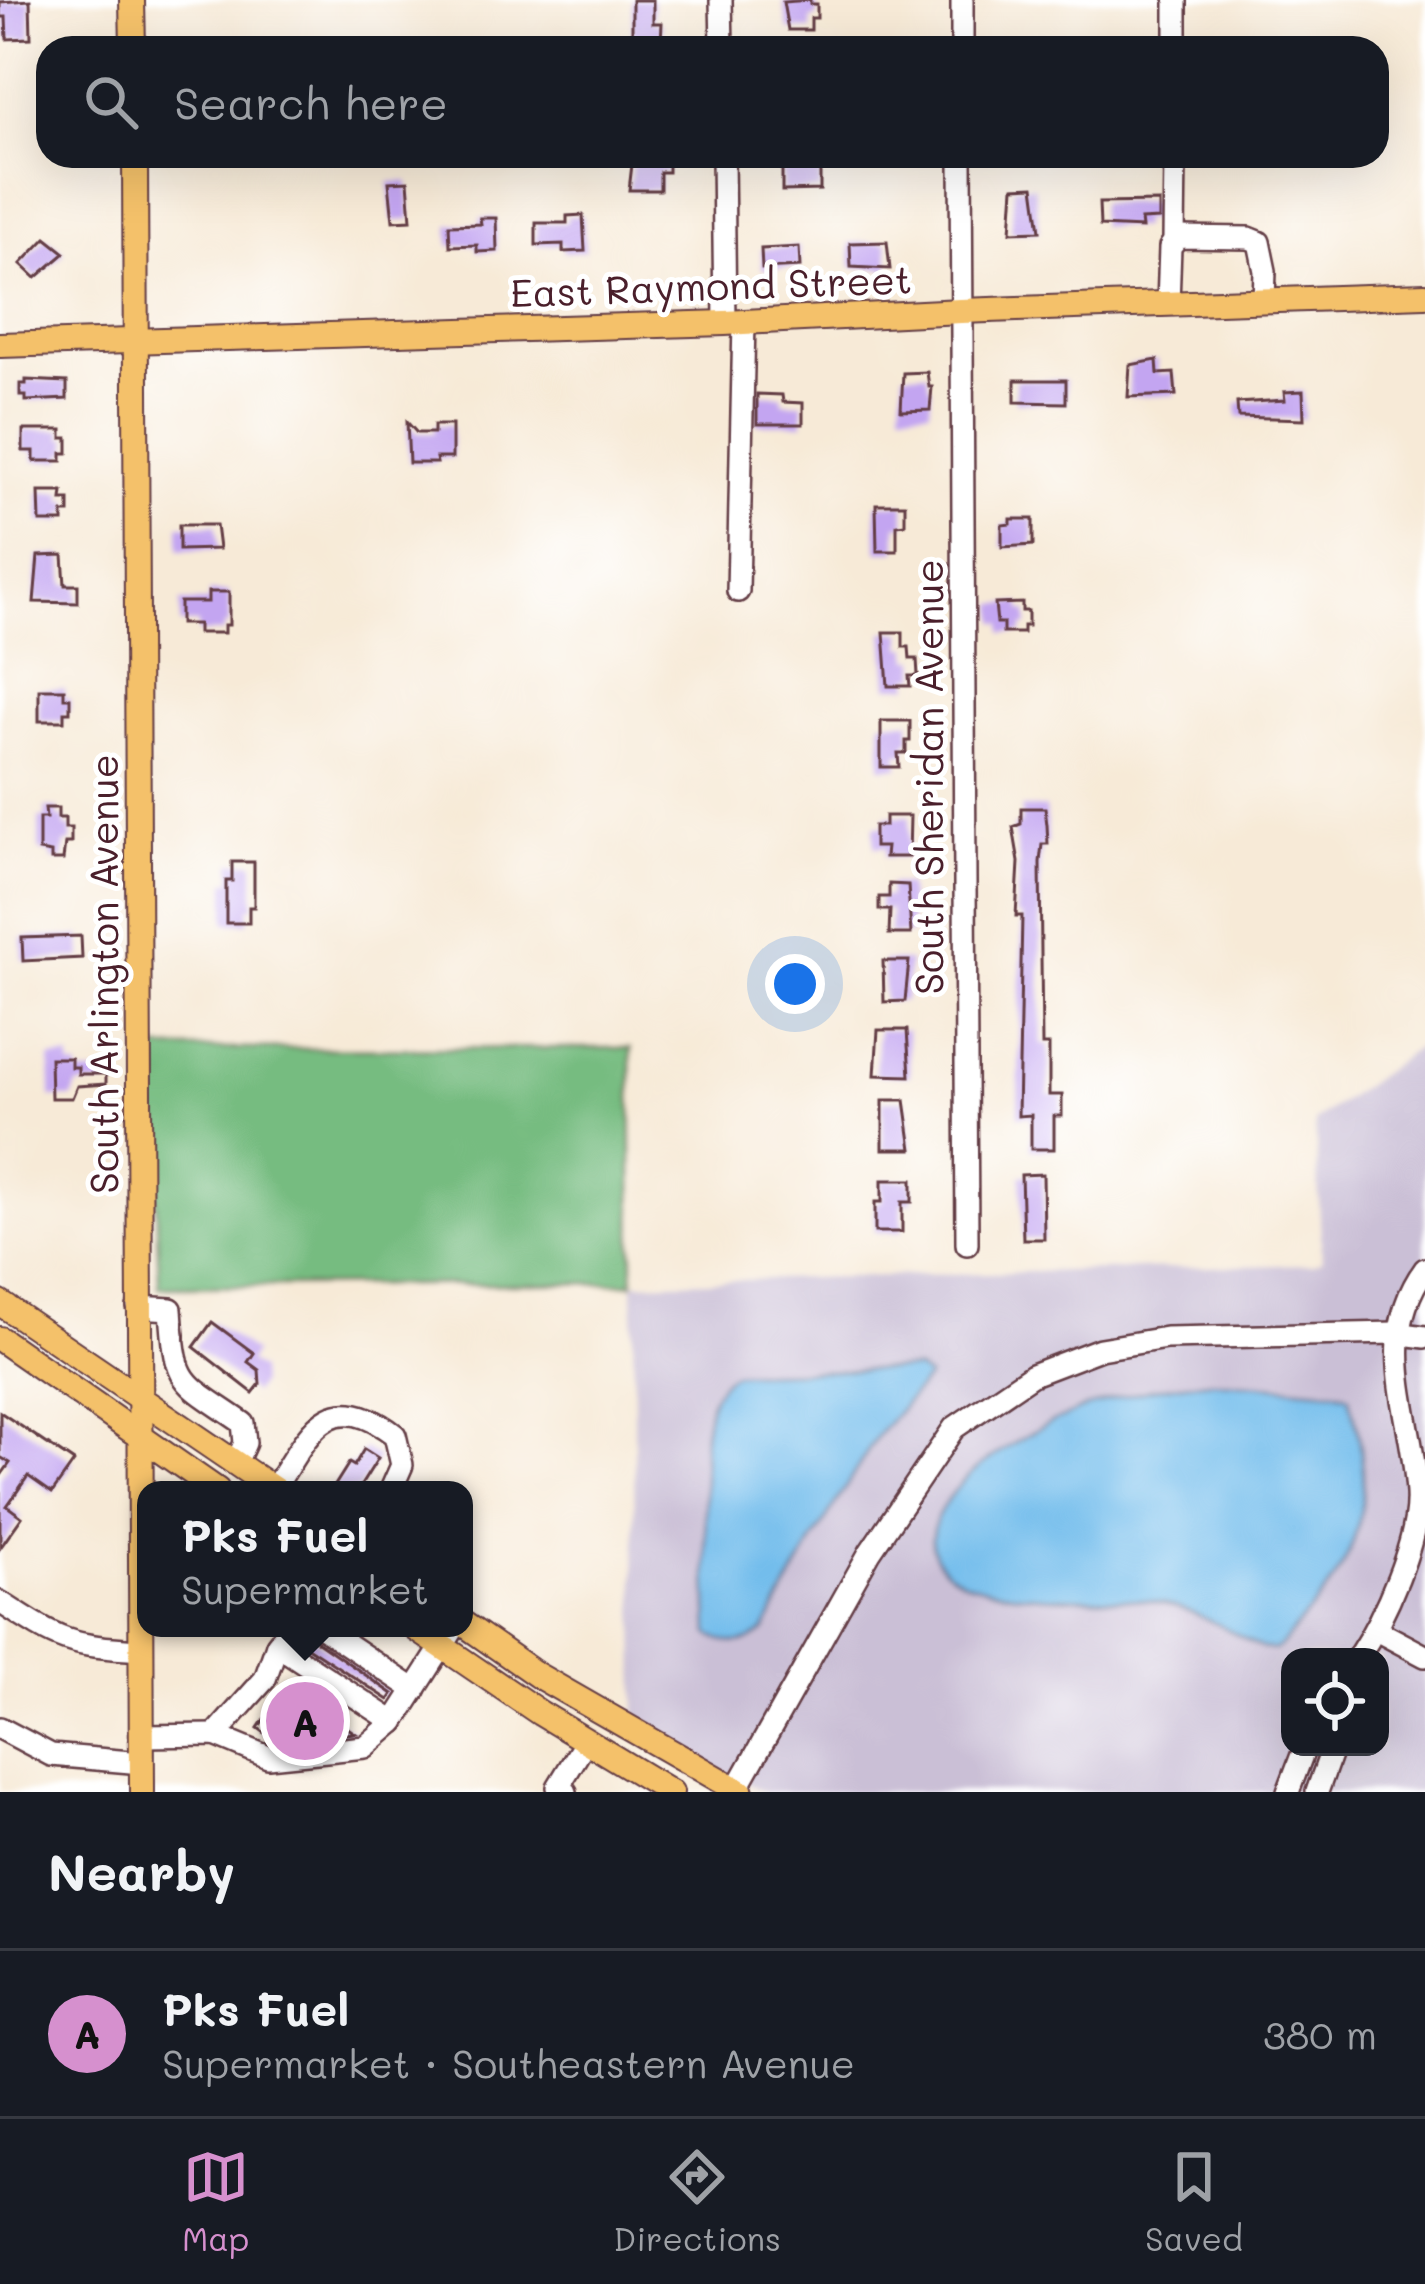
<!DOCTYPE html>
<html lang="en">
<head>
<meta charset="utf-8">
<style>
	:root { --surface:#171b24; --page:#20242c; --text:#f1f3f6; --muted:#9ea1a6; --line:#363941; --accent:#d690ce }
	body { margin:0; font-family:Mali,sans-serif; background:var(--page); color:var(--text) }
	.controls { position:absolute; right:36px; bottom:36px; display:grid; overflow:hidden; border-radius:24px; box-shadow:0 12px 48px #0002 }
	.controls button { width:108px; height:108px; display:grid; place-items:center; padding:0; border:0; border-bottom:3px solid var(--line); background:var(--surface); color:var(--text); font:60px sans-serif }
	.you { position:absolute; left:795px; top:984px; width:42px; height:42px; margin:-30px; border:9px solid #fff; border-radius:50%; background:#1a73e8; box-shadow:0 0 0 18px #1a73e833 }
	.badge { display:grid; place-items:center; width:78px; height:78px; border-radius:50%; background:var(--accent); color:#111; font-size:39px; font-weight:700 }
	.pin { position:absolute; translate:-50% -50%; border:6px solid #fff; box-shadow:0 3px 12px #0006 }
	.popup { position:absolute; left:137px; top:1481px; width:336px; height:156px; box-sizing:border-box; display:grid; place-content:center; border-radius:24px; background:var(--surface); filter:drop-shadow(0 3px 9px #0005); font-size:39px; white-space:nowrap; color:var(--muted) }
	.popup b { font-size:45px; color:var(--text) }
	.popup::after { content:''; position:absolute; left:50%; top:100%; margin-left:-24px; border:24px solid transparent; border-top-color:var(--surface) }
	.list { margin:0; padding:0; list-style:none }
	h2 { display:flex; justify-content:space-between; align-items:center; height:156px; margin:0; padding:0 48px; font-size:51px }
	h2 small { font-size:39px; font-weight:400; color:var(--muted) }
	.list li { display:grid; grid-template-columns:78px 1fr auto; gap:36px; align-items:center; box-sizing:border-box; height:168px; padding:0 48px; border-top:3px solid var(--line) }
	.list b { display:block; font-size:45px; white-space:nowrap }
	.list p { margin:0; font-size:39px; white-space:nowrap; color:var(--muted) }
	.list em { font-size:39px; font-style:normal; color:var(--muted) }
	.icon { flex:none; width:66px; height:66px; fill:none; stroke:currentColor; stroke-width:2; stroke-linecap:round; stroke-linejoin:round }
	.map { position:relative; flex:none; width:1425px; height:1792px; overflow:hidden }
	.search { position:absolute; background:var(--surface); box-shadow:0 12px 48px #0002; left:36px; right:36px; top:36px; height:132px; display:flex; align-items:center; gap:30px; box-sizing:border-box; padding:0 42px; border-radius:36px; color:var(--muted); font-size:45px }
	.sheet { height:324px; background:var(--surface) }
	nav { display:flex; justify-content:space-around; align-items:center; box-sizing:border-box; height:168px; border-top:3px solid var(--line); background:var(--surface); font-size:33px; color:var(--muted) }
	nav a { display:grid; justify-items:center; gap:6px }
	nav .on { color:var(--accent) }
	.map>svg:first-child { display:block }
	.industrial { fill:#cabfd6; fill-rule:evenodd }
	.forest { fill:#76bc80; stroke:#606e56; stroke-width:3 }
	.water { fill:#73bdec; stroke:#5e6e8c; stroke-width:3 }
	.building { fill:#c3a5f1 }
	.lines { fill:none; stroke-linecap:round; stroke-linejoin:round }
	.minor-casing { stroke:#643d45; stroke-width:26 }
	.major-casing { stroke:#643d45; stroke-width:28 }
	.minor { stroke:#fff; stroke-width:21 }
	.major { stroke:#f4c16a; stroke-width:24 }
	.labels { text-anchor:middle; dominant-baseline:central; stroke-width:10; stroke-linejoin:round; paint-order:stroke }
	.street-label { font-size:39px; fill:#4a1f2b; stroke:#fff }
</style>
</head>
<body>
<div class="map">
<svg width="1425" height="1792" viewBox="0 0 1425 1792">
	<rect width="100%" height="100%" fill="#fff"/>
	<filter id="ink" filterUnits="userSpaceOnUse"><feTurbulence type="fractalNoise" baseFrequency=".00833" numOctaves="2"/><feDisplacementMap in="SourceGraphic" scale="24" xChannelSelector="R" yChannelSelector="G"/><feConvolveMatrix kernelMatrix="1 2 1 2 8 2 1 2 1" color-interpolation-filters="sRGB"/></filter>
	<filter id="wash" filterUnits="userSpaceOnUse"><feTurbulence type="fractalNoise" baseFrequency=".004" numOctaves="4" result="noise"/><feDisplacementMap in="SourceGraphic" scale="48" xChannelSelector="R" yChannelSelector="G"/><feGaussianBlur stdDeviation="2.7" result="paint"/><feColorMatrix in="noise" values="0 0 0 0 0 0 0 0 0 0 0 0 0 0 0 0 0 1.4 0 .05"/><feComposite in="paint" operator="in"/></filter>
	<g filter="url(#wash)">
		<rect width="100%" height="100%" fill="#f7ead7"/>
		<path class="industrial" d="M1425 1042V1792H766L636 1734 633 1283 1312 1264 1322 1260 1315 1121ZM1290 1657H1380V1747H1290Z"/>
		<polygon class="forest" points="631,1048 633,1283 159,1287 151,1049"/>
		<g class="water">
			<path d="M916 1369 928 1377 877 1436 814 1539 764 1631C747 1646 728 1646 709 1634L703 1445C705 1421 710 1383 735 1373Z"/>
			<path d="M1211 1381 1335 1391 1349 1396C1367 1454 1372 1515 1340 1570 1325 1597 1300 1620 1282 1645L1274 1650 1261 1648C1227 1629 1191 1608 1152 1601 1106 1593 930 1613 932 1538 934 1507 966 1475 990 1459 1058 1411 1128 1388 1211 1381Z"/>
		</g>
		<g id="blocks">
			<g class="building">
				<polygon points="30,0 31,38 7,39 6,17 0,17 0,2"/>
				<polygon points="632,0 653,0 653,23 662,23 661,42 632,42"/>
				<polygon points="810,0 810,4 817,4 817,18 811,18 811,30 788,30 783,2"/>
				<polygon points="633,156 668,156 668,172 660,172 660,190 629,190"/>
				<polygon points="789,156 820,156 820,190 782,191 782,165 789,165"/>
				<polygon points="408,181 411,220 393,221 389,182"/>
				<polygon points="1034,186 1040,231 1011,232 1014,187"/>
				<polygon points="1159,202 1159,219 1141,220 1142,228 1100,226 1099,203"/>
				<polygon points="583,215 585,251 563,252 563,244 536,245 536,223 567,223 567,216"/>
				<polygon points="480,218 496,218 497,251 477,252 477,245 450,246 449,225 481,224"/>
				<polygon points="46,238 65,253 36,278 21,264"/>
				<polygon points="887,242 890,269 851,267 850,243"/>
				<polygon points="799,247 800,267 762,269 761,249"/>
				<polygon points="1157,360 1158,374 1174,373 1176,395 1128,397 1130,365"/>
				<polygon points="927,372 929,387 932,387 930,410 901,411 903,373"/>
				<polygon points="26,380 67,382 67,399 26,401 26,396 20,396 20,384 26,384"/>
				<polygon points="1015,380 1066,380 1066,403 1015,402"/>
				<polygon points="1303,391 1304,419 1238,417 1237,403 1285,400 1284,392"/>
				<polygon points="757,394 782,395 783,402 803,403 803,424 757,424"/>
				<polygon points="407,422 417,433 434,433 434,425 452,425 452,458 436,458 437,463 409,463"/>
				<polygon points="23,430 62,430 62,438 68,438 68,453 62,453 62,461 34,461 34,451 23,451"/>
				<polygon points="39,492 63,492 62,500 69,500 69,513 63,513 63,522 40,522"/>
				<polygon points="876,504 905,504 905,524 897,525 897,551 877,551"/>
				<polygon points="1011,519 1033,519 1033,545 1002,547 1002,525 1011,524"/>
				<polygon points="179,525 216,525 219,549 179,550"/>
				<polygon points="63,555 65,585 78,585 78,603 34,602 38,556"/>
				<polygon points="208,592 229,592 229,625 224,625 224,633 198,633 198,624 180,624 180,602 208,602"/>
				<polygon points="1022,603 1022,611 1028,611 1028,626 1023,626 1023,633 1003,633 1003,623 997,623 995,604"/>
				<polygon points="884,632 903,632 903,647 909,647 910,659 917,659 918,676 909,676 910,686 888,686"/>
				<polygon points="39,689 64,689 64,698 70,698 70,712 64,712 64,721 39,721"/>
				<polygon points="881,721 910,721 910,741 906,741 906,753 898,753 899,767 881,767"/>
				<polygon points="45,808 58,808 58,818 65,818 65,828 71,828 71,843 65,843 63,860 51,860 51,853 39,851 39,818 46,818"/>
				<polygon points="1021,808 1045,808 1047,825 1048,844 1042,844 1040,862 1042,1045 1049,1045 1049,1095 1062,1095 1062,1116 1054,1116 1054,1149 1031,1149 1031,1115 1018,1116 1022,916 1016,916 1019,862 1013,827 1021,824"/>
				<polygon points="885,816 910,816 909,857 885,857 886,847 874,847 874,826 885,826"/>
				<polygon points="232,862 254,862 254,907 249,907 249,923 226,923 226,881 232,881"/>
				<polygon points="889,884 908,885 911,934 889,934 890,910 879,910 879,897 889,897"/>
				<polygon points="81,936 82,958 23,961 22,938"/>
				<polygon points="883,961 909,961 905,1001 884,1002"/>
				<polygon points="878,1030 907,1030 910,1076 875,1075"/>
				<polygon points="50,1058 71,1058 71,1067 78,1067 78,1074 106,1074 106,1084 77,1086 72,1098 51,1098"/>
				<polygon points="883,1100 905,1100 912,1149 883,1149"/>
				<polygon points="1043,1174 1044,1239 1023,1239 1021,1175"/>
				<polygon points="882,1180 912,1180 912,1202 902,1202 902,1232 875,1232 875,1202 882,1202"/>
				<polygon points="212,1322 254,1353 248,1362 259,1370 260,1384 253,1393 194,1347"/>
				<polygon points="0,1412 74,1462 52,1493 28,1476 7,1506 22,1517 0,1548 0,1477 10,1463 0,1457"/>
				<polygon points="364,1449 378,1458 358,1490 332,1490 349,1463 354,1466"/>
				<polygon points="305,1628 315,1640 393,1694 389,1700 298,1641"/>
				<polygon points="287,1686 355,1733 286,1740 275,1733 272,1738 258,1728"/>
			</g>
		</g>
	</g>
	<g filter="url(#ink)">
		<use href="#blocks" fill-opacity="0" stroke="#643d45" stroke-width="3"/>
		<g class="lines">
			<defs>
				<g id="minor">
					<polyline points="721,0 722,48"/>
					<polyline points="962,48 962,0"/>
					<polyline points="1176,48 1176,0"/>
					<polyline points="723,156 725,323"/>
					<polyline points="961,156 967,1244"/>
					<polyline points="1174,240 1175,156"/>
					<polyline points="1168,304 1170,247 1178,237 1249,238 1259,242 1265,271 1264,300"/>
					<polyline points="738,591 744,322"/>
					<path d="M138 1307 171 1309C176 1388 180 1379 243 1423L245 1443 236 1463"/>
					<path d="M274 1489C308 1436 327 1383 395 1435L402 1465 391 1490"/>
					<path d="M0 1602C61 1642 68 1646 142 1650"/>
					<polyline points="289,1628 277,1645 394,1722 454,1628"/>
					<polyline points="323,1628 415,1690"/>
					<polyline points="1376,1630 1425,1656"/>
					<path d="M1358 1657C1383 1619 1420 1540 1417 1493 1413 1415 1373 1340 1425 1269"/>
					<polyline points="0,1728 51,1755 142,1763"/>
					<polyline points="215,1735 265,1679 277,1645"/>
					<polyline points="142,1736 215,1735 268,1757 365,1747 394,1722"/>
					<polyline points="566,1792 558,1787 586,1741"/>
					<polyline points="735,1792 870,1552 954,1428 1032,1375 1100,1349 1166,1338 1396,1333 1425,1337"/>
					<polyline points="1288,1792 1305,1747"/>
					<polyline points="1317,1792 1333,1747"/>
				</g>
				<g id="major">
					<polyline points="132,0 133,48"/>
					<polyline points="135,156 142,1792"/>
					<polyline points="0,345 725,323 961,311 1425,295"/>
					<polyline points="0,1303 275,1490"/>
					<polyline points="0,1339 217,1490"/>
					<polyline points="464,1624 537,1675 741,1792"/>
					<polyline points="415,1628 540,1713 671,1792"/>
				</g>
			</defs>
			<use href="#minor" class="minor-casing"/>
			<use href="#major" class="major-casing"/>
			<use href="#minor" class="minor"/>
			<use href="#major" class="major"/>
		</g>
	</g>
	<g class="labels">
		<g class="street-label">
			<text transform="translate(711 285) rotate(-2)">East Raymond Street</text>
			<text transform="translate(927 777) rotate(-90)">South Sheridan Avenue</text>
			<text transform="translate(102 974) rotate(-90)">South Arlington Avenue</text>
		</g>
	</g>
</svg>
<div class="controls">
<button><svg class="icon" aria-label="locate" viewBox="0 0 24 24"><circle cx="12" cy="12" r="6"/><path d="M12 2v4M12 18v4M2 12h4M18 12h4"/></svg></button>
</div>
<div class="you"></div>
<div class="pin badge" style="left:305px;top:1721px">A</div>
<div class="popup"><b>Pks Fuel</b>Supermarket</div>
<div class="search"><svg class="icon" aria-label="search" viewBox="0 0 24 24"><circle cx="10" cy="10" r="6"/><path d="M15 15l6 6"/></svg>Search here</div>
</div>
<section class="sheet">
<h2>Nearby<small></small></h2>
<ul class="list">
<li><span class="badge">A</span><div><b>Pks Fuel</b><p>Supermarket · Southeastern Avenue</p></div><em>380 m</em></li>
</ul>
</section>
<nav>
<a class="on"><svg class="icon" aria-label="map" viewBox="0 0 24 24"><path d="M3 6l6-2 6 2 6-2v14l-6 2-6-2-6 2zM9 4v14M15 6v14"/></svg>Map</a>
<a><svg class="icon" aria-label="directions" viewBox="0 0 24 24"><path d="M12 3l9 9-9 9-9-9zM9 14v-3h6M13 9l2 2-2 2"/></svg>Directions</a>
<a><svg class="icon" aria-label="saved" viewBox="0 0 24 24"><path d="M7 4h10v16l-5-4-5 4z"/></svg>Saved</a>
</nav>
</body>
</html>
